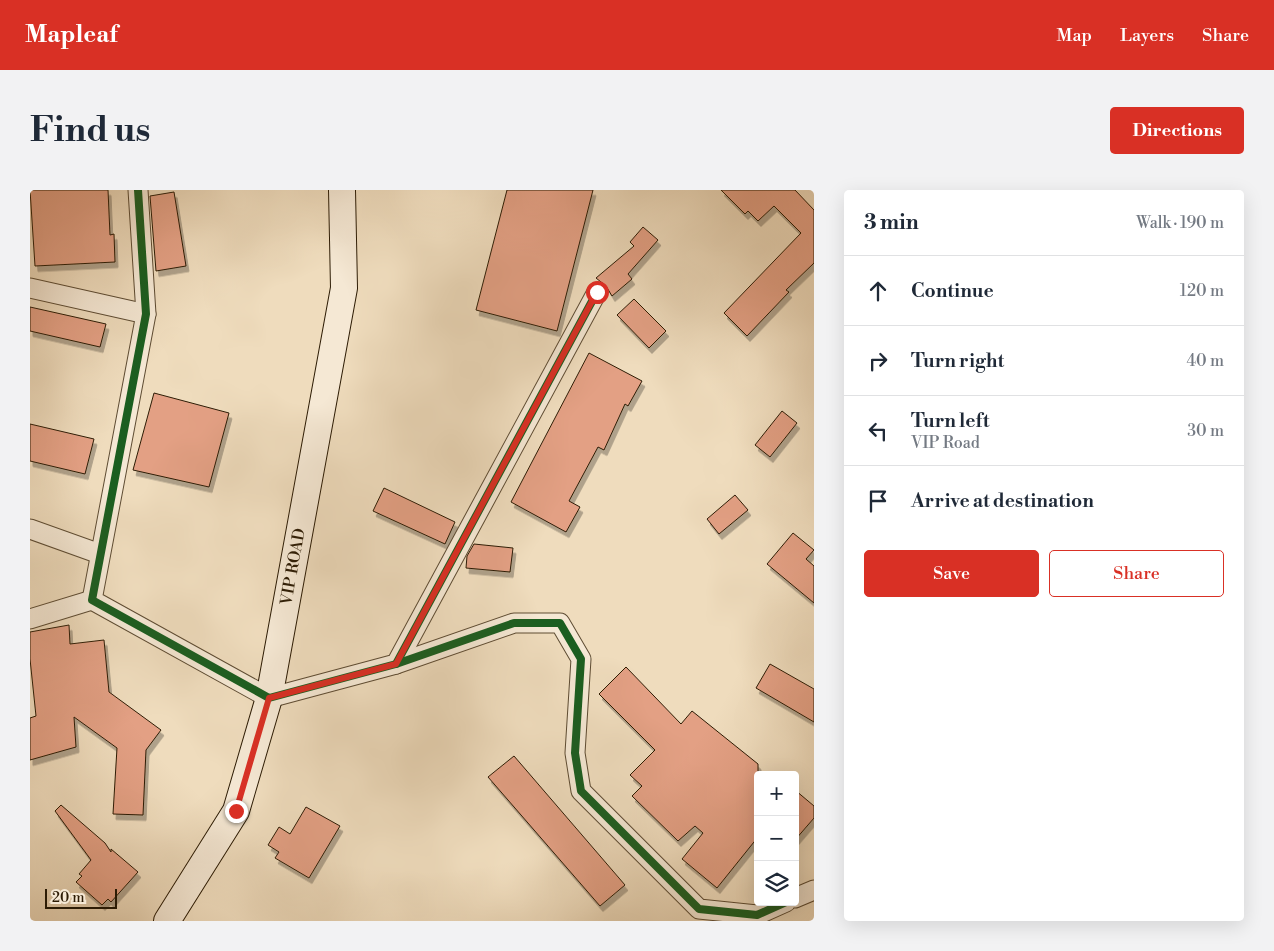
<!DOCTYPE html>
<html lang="en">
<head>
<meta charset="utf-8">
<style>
	:root { --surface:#fff; --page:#f2f2f3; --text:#1f2937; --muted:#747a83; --line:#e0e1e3; --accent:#d93025 }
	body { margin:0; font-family:"Libre Bodoni",serif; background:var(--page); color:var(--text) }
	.controls { position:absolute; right:15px; bottom:15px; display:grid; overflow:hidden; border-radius:5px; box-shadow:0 5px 20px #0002 }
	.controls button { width:45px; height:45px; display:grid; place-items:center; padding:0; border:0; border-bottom:1px solid var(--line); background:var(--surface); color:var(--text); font:25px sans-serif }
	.scale { position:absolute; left:15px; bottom:12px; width:72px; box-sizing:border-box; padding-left:5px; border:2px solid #2d1c05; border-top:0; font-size:14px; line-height:18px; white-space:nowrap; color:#2d1c05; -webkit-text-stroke:4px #f5e8d4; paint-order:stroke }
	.stop { position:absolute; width:15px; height:15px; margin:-11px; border:4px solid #d93025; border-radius:50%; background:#fff }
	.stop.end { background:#d93025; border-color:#fff; box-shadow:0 1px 5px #0008 }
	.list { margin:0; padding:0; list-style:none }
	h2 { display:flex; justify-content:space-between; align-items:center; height:65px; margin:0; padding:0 20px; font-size:21px }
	h2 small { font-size:16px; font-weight:400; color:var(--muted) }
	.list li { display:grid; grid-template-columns:32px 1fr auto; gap:15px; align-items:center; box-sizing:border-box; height:70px; padding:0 20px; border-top:1px solid var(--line) }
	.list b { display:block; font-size:19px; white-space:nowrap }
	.list p { margin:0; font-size:16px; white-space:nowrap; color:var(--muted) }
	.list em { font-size:16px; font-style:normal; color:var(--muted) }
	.actions { display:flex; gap:10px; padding:15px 20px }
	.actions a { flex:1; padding:11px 0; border:1px solid var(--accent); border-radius:5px; text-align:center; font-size:18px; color:var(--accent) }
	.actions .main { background:var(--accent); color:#fff }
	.icon { flex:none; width:28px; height:28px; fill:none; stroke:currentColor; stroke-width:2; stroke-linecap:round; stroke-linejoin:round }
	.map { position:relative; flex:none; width:784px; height:731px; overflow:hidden; border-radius:5px }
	header { display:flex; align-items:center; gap:30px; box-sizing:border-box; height:70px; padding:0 25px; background:var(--accent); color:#fff }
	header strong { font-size:24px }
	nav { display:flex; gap:28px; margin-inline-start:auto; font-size:18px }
	.intro { display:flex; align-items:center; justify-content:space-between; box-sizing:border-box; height:120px; padding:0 30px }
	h1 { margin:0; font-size:35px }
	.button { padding:12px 22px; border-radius:5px; background:var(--accent); color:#fff; font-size:18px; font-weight:700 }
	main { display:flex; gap:30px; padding:0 30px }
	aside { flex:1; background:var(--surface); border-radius:5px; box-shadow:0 5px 20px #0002 }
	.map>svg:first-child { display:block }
	.building { fill:#e3a084; stroke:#2d1c05; filter:url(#shadow) }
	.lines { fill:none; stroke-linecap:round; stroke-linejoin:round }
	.street-casing { stroke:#5e4c33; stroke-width:21 }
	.secondary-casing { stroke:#2d1c05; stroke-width:28 }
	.street { stroke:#f5e8d4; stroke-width:19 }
	.secondary { stroke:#f5e8d4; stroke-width:26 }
	.cycleway-casing { stroke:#f5e8d4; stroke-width:11 }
	.cycleway { stroke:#1b5e20; stroke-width:8 }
	.route { stroke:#d93025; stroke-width:6 }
	.labels { text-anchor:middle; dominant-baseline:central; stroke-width:4; stroke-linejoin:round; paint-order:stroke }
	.street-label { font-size:16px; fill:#2d1c05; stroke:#f5e8d4 }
</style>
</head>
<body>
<header>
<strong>Mapleaf</strong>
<nav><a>Map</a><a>Layers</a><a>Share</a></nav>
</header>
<div class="intro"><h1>Find us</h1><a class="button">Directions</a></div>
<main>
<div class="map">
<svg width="784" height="731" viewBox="0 0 784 731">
	<defs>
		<filter id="shadow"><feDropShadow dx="3" dy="5.5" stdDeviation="0" flood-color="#0004"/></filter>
	</defs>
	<rect width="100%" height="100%" fill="#efdcbd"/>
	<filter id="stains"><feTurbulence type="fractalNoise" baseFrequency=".004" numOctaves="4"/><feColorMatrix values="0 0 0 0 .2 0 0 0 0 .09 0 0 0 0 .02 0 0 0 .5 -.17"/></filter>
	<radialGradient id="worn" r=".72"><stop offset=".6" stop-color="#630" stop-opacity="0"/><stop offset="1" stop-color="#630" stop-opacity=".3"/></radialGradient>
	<g class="building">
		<polygon points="0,0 78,0 80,45 84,44 85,72 5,76"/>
		<polygon points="477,0 563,0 527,141 446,120"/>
		<polygon points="691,0 765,0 784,20 784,73 756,100 759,102 717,146 694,123 771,43 744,16 728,31 718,21 715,24"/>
		<polygon points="144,2 156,76 126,81 120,6"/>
		<polygon points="613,37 628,50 598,84 602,89 582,106 576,96 566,88 604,56 600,52"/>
		<polygon points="604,109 636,141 619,158 587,125"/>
		<polygon points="0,117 76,134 70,157 0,141"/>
		<polygon points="559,163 612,191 598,216 595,214 574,260 568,257 539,311 550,317 536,342 481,312"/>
		<polygon points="124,203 199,223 179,297 103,280"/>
		<polygon points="752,221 767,233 740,267 725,255"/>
		<polygon points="0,234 64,249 55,284 0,271"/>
		<polygon points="354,298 425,332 415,354 343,321"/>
		<polygon points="705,305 718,320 689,344 677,329"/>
		<polygon points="763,343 784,360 776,369 784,376 784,413 737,374"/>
		<polygon points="444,354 483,358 480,382 436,378 437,366"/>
		<polygon points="39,435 40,454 74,450 79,502 131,540 116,560 113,625 83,624 87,558 44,527 46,557 0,570 0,528 6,526 0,469 0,442"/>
		<polygon points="740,474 784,499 784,532 726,498"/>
		<polygon points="596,477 651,534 662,521 728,574 728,647 687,698 652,669 673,643 665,636 648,651 602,606 612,596 600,585 625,560 569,504"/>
		<polygon points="484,566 595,695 570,716 458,587"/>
		<polygon points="765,600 784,616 784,628 765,650"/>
		<polygon points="31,615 75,653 81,662 81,659 108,682 81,712 78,709 72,715 46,692 52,686 49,684 61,670 25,621"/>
		<polygon points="276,617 310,636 279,688 245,668 249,662 238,655 249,637 260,644"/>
	</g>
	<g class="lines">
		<defs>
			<g id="street">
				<polyline points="108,0 116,124 62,410 239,508 366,474 567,102"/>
				<polyline points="0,98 116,124"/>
				<polyline points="0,339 70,364"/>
				<polyline points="0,429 62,410"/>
				<polyline points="366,474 484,433 530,433 551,469 545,563 551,601 669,719 727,725 756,712"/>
				<polyline points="765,708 784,700"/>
			</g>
			<g id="secondary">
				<path id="s1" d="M137 731 206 621 239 508 314 98 312 0"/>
			</g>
		</defs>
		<use href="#street" class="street-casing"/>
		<use href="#secondary" class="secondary-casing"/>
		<use href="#street" class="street"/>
		<use href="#secondary" class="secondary"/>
		<defs>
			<g id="cycleway">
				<polyline points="108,0 116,124 62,410 239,508 366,474 567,102"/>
				<polyline points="366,474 484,433 530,433 551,469 545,563 551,601 669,719 727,725 756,712"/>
			</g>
		</defs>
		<use href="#cycleway" class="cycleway-casing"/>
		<use href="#cycleway" class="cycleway"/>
	</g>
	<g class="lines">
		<polyline class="route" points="206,621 239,508 366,474 567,102"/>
	</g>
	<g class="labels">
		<g class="street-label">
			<text stroke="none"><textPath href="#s1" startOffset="381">VIP ROAD</textPath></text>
		</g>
	</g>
	<rect width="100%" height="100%" filter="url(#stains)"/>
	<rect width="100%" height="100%" fill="url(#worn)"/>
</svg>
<div class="controls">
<button>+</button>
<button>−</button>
<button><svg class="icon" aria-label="layers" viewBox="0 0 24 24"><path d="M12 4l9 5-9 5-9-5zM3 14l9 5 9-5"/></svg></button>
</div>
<div class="scale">20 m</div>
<div class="stop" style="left:567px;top:102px"></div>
<div class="stop end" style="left:206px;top:621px"></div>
</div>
<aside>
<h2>3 min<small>Walk · 190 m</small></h2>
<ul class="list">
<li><svg class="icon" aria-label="ahead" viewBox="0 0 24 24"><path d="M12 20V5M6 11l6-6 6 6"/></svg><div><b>Continue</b></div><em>120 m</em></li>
<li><svg class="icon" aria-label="right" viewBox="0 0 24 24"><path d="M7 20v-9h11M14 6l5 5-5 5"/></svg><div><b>Turn right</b></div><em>40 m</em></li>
<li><svg class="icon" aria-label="left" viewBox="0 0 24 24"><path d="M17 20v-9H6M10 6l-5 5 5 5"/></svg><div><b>Turn left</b><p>VIP Road</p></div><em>30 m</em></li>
<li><svg class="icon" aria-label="arrive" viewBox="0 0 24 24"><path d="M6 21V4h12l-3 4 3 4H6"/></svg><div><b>Arrive at destination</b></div></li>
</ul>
<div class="actions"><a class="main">Save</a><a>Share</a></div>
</aside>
</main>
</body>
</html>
